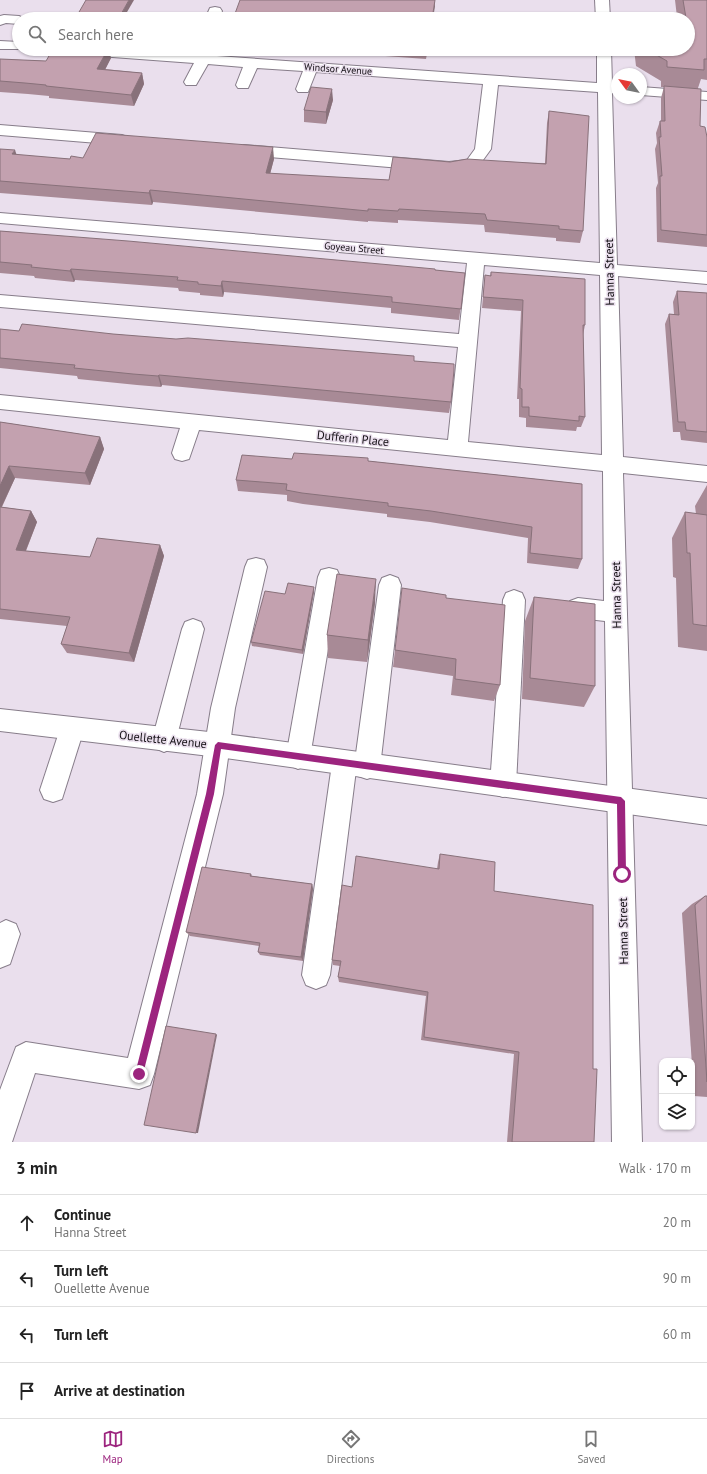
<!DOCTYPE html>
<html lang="en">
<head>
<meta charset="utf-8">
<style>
	:root { --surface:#fff; --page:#f2f2f2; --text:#222; --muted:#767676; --line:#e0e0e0; --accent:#9c247e }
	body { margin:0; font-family:"PT Sans",sans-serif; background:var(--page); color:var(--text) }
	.controls { position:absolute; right:12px; bottom:12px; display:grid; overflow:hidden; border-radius:8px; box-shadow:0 1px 3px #0004 }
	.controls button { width:36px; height:36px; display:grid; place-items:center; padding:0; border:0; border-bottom:1px solid var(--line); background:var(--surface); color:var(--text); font:20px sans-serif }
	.compass { position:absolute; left:611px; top:68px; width:36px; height:36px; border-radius:50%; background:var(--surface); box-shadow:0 1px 3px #0004; rotate:303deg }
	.stop { position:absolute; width:12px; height:12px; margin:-9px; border:3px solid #9c247e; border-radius:50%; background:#fff }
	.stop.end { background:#9c247e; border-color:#fff; box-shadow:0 1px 4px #0008 }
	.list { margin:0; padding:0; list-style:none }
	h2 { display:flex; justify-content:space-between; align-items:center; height:52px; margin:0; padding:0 16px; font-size:17px }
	h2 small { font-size:13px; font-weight:400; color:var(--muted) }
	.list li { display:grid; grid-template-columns:26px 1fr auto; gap:12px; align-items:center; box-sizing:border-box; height:56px; padding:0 16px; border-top:1px solid var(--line) }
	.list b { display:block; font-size:15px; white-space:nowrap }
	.list p { margin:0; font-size:13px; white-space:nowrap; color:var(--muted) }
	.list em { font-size:13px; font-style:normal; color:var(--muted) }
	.icon { flex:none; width:22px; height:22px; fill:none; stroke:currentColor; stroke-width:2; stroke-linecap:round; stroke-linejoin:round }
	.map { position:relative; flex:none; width:707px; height:1142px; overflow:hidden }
	.search { position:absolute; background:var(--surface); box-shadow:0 1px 3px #0004; left:12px; right:12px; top:12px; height:44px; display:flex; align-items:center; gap:10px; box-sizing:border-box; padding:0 14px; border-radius:22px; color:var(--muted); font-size:15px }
	.sheet { height:276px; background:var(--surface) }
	nav { display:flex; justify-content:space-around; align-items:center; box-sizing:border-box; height:56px; border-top:1px solid var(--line); background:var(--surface); font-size:11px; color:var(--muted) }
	nav a { display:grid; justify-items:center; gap:2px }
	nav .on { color:var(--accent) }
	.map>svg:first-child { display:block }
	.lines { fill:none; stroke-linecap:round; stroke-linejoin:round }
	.minor-casing { stroke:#877d8a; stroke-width:2 }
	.major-casing { stroke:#877d8a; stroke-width:2 }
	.minor { fill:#fff; fill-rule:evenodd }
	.major { fill:#fff; fill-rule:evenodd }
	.wall { fill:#a88a96 }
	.shaded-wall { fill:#88717a }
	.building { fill:#c3a1af; stroke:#88717a }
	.route { fill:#9c247e }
	.labels { text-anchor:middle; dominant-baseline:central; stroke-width:3; stroke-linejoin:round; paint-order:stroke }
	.far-street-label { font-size:10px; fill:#130f14; stroke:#eadfed }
	.street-label { font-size:12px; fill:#130f14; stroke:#eadfed }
</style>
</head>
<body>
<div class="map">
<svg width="707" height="1142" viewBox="0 0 707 1142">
	<rect width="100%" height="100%" fill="#eadfed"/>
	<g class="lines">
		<defs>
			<g id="minor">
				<polygon points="595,0 609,0 610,19 596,19"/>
				<polygon points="215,7 220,8 222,11 219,19 205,19 210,8"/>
				<polygon points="4,15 19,16 25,19 19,19 19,24 6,23 0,25 0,16"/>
				<polygon points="0,41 19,42 19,49 24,49 0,49"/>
				<path d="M51 49H117L597 83V49H611L612 84 617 85V93H612L617 265 707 272V284L618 276 623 457 707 466V482L623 473 642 1142H612L605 621 578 618 570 615 567 608 570 601 578 598 604 601 603 471 199 430 189 459 182 461 175 459 172 453 180 428 0 409V395L448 440 458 347 0 307V295L459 334 467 263 0 223V213L600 263 598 92 498 85 491 149 478 167 449 172 244 155 239 153 236 150 239 147 244 145 449 162 467 160 475 149 483 84 316 72 308 92H298L296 89 303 71 257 68 248 88H238L236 85 243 67 208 64 196 85H186L184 82 194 63 58 53 53 52ZM484 265 600 275 602 455 468 442Z"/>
				<polygon points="641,87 707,92 707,100 641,95"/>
				<polygon points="0,125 122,135 127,137 130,140 127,143 122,145 0,135"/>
				<polygon points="256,558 264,560 267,567 235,708 223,794 154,1074 150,1085 139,1089 35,1073 12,1142 0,1142 0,1090 16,1047 26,1042 128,1058 197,794 211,708 245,567 248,560"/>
				<polygon points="329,568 337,570 340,577 310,757 307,765 298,769 289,765 286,757 318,577 321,570"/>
				<polygon points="390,575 398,578 401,585 380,767 376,776 367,779 358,776 356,770 330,975 326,985 316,989 306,985 302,975 332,764 335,755 344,752 353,755 355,761 379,585 382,578"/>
				<polygon points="514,590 522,593 525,600 516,785 512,794 503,797 494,794 490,785 503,600 506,593"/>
				<polygon points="193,619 201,622 204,629 176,740 173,748 164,752 155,748 152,740 182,629 185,622"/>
				<polygon points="72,717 81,721 84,729 62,799 53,802 44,799 40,790 60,729 63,721"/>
				<polygon points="6,920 16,924 20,934 10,964 0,968 0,923"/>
			</g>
			<polygon id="major" points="0,709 218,733 707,799 707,825 218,757 0,731"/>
		</defs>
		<use href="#minor" class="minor-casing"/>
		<use href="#major" class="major-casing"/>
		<use href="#minor" class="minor"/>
		<use href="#major" class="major"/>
	</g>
	<g class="wall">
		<polygon points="675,0 707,0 707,80 701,79 698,88 700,126 707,137 707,247 657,242 656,188 658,183 655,149 657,143 656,133 660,121 661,121 661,98 664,87 661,87 661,81 636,66 634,49 688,49 688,19 636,19 637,15 677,17"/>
		<polygon points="290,49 428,49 426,59"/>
		<polygon points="111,58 105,69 142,73 144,84 134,106 49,98 49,96 28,94 0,92 0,59 46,61"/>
		<polygon points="333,100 326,124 304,122 304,110"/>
		<polygon points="549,111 583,231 580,243 556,241 556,238 485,232 484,225 398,220 398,223 368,221 368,222 153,202 152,205 0,193 0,149 17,155 70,159 83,158 274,159 270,174 389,180 450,162 545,163 547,123"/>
		<polygon points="0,231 465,273 459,320 391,313 391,308 224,292 223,297 200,295 200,293 179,291 178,288 75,280 74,282 35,278 34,276 0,273"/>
		<polygon points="491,272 585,325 583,335 585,417 581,427 577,427 576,431 526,427 526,418 519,417 519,399 517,399 521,311 482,308 485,275 490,276"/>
		<polygon points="677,291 707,293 707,443 681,440 680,432 673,432 665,324 669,314 674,314 673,302"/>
		<polygon points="0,329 19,331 113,334 414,361 451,402 449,413 162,385 161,387 137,385 78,379 77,376 0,368"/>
		<polygon points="0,422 100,437 104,449 90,485 15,478 2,507 31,511 37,522 26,551 90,557 160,545 164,556 134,662 67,653 61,644 67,626 0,619"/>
		<polygon points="292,459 368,461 582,484 582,559 578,569 527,563 528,538 430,522 387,517 387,514 303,504 287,501 287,495 238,491 236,480"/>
		<polygon points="707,485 707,651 678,647 676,578 673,577 672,538 685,512 696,514 695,506"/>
		<polygon points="314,587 314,592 303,654 252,646 251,642 285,594"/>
		<polygon points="534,597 595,686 584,707 522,699 525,621"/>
		<polygon points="446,598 500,685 494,701 451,695 453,676 393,667 395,650"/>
		<polygon points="375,603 367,662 328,658 327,635"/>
		<polygon points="440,854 494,891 593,1069 594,1142 507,1142 514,1054 421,1040 426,996 339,982 338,977 340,966 333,965 332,960 352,887 437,869 438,862"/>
		<polygon points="251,874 252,876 312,884 313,889 303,961 260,955 258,952 259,946 190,936 186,932"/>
		<polygon points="705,896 707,896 707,1097 694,1096 682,913 692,904"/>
	</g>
	<g class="shaded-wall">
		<polygon points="129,0 134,0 123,19 120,16"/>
		<polygon points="435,0 435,6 433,19 432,19"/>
		<polygon points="108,49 109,49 111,58 100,80 97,69"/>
		<polygon points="142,73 144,84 134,106 131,95"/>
		<polygon points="332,89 333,100 326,124 326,112"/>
		<polygon points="273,147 274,159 267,185 266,173"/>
		<polygon points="15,150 19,162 12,154"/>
		<polygon points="150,190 153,202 152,205 149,193"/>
		<polygon points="71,269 75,280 74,282 70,271"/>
		<polygon points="222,281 224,292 223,297 221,286"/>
		<polygon points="159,375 162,385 161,387 158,376"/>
		<polygon points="100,437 104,449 90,485 85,473"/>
		<polygon points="9,466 15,478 0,510 0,486"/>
		<polygon points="31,511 37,522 22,560 16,550"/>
		<polygon points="160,545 164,556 134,662 129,653"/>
		<polygon points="376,579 375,603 367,662 368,640"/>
		<polygon points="314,587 314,592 303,654 302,650"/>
		<polygon points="312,884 313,889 303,961 301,957"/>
		<polygon points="216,1034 217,1035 198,1133 196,1133"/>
	</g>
	<g class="building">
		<polygon points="86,0 129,0 120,16 129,16 127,19 75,19"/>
		<polygon points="240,0 435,0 432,19 233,19"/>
		<polygon points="683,0 707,0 707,59 704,59 704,70 667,67 667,61 646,49 688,49 688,19 638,19 637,15 686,18"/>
		<polygon points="53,49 108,49 97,69 142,73 131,95 46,86 46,85 25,83 0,81 0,59 46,61"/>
		<polygon points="664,86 701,89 700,126 705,127 707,137 707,235 661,230 660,176 662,176 659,137 661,137 660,121 665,121"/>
		<polygon points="311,87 332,89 326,112 304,110"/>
		<polygon points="549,111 589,116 583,231 559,229 559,226 487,220 485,214 399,209 398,211 368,209 368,211 150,190 149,193 0,181 0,149 15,150 12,154 70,159 71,156 83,158 96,133 273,147 266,173 389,180 393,157 450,162 467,159 546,164"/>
		<polygon points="0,231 128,241 435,269 435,270 465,273 461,309 392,302 392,297 222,281 221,286 198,284 198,282 177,280 178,277 71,269 70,271 31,267 32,265 0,262"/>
		<polygon points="491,272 585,279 585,325 583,325 585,417 579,416 579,421 529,416 529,407 522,407 522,389 520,388 523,300 483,297 485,275 491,276"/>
		<polygon points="677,291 707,293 707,432 686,430 685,422 678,422 669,314 679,315"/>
		<polygon points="22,324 32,325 113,334 176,339 188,338 414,356 414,361 454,364 454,370 451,402 159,375 158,376 133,374 74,368 75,365 0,358 0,329 19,331"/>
		<polygon points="0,422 100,437 85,473 9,466 0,486"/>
		<polygon points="294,453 368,458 368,461 582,484 582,559 530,553 532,527 431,511 388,506 388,503 302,493 286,490 287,484 236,480 242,455 292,459"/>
		<polygon points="0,507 31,511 16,550 90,557 97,538 160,545 129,653 61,644 70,617 0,609"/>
		<polygon points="685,512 707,515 707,626 693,624 690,553 687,553"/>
		<polygon points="337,574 376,579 368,640 327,635"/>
		<polygon points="288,583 314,587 302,650 251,642 265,591 285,594"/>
		<polygon points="402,588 446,595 446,598 505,605 500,685 455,679 456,659 395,650"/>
		<polygon points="534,597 595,604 595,686 530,678"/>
		<polygon points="440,854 495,862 494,891 593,905 593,1069 597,1069 594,1142 512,1142 519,1052 424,1037 428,992 338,977 341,961 332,960 342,885 352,887 356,856 439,869"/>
		<polygon points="202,867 251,874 250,876 312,884 301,957 258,952 260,943 186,932"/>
		<polygon points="705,896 707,896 707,1082 695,905"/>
		<polygon points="166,1026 216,1034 196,1133 144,1125"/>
	</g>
	<polygon class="route" points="218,742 621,797 625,801 626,874 622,878 618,874 617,804 221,749 214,794 143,1074 139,1078 135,1074 206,794 215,745"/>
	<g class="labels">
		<g class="far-street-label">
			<text transform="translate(338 69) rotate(4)">Windsor Avenue</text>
			<text transform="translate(354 248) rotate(5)">Goyeau Street</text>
		</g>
		<g class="street-label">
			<text transform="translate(609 272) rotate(-91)">Hanna Street</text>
			<text transform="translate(353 438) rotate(6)">Dufferin Place</text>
			<text transform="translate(616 595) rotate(-91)">Hanna Street</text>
			<text transform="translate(163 739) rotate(6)">Ouellette Avenue</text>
			<text transform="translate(623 931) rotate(-91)">Hanna Street</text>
		</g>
	</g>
</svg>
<div class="controls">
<button><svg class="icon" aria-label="locate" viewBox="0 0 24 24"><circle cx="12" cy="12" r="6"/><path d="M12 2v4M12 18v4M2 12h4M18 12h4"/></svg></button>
<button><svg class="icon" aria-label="layers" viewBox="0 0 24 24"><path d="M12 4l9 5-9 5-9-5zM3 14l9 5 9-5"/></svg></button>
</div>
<svg class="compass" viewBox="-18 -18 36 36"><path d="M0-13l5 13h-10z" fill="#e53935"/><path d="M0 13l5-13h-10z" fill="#767676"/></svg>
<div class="stop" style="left:622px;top:874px"></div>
<div class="stop end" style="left:139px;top:1074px"></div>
<div class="search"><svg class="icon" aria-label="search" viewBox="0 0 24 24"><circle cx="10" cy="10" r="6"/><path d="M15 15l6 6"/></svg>Search here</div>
</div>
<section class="sheet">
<h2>3 min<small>Walk · 170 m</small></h2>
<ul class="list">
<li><svg class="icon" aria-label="ahead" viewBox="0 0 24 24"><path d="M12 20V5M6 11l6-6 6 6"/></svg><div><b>Continue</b><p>Hanna Street</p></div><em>20 m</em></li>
<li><svg class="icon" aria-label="left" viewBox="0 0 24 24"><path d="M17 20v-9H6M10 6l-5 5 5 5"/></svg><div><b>Turn left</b><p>Ouellette Avenue</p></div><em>90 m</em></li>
<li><svg class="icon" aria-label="left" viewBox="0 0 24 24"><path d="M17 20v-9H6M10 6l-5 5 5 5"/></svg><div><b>Turn left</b></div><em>60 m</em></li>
<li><svg class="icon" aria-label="arrive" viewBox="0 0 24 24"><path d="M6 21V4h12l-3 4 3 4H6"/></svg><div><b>Arrive at destination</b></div></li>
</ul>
</section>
<nav>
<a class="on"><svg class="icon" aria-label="map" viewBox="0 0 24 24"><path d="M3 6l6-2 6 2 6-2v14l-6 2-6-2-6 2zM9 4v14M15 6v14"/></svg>Map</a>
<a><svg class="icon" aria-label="directions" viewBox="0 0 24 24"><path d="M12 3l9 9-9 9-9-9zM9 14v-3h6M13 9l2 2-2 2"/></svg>Directions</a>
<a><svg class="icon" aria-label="saved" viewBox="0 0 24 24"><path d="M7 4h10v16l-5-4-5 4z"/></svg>Saved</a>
</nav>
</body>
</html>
